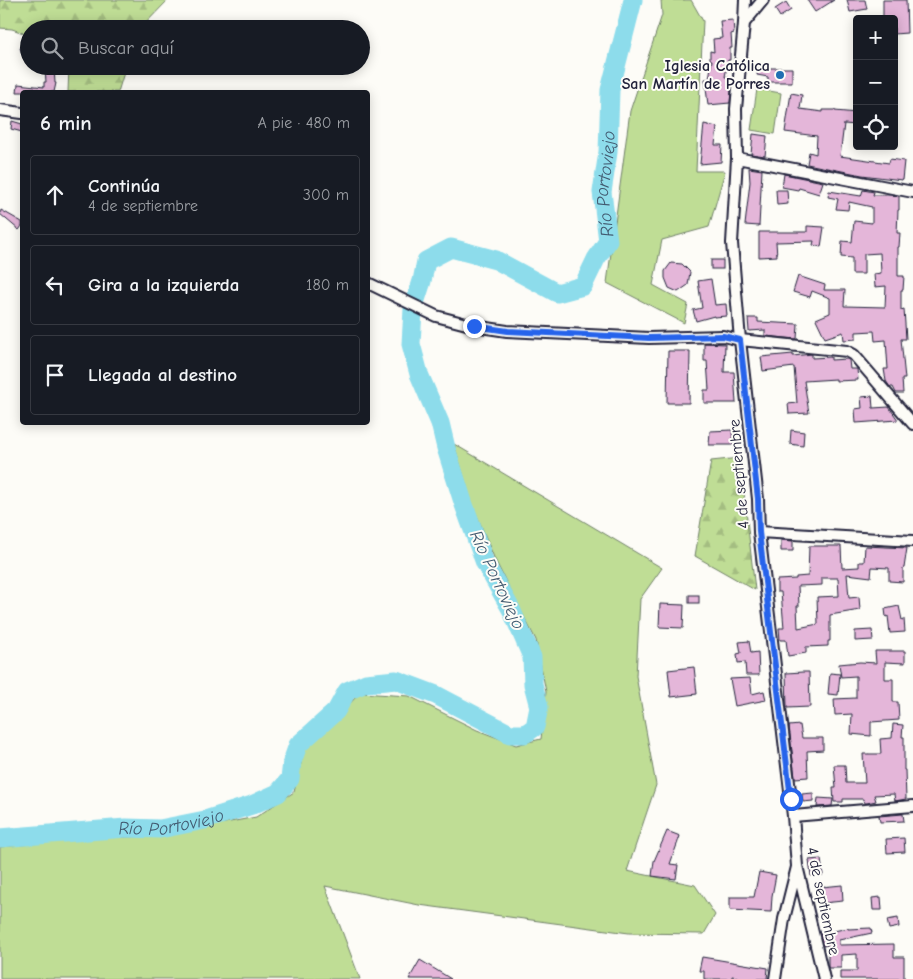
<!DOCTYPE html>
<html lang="es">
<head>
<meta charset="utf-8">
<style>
	:root { --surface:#171b24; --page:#20242c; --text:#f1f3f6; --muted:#9ea1a6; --line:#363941 }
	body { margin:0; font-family:"Comic Neue",sans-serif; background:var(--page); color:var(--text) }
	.controls { position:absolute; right:15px; top:15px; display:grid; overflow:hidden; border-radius:5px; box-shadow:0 2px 12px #0003 }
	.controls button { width:45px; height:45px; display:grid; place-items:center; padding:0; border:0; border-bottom:1px solid var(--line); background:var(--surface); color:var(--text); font:25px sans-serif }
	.stop { position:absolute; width:15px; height:15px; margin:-11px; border:4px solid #2563eb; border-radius:50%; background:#fff }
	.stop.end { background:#2563eb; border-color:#fff; box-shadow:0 1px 5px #0008 }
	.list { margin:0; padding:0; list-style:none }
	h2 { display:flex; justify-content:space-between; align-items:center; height:65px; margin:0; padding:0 20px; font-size:21px }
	h2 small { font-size:16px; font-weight:400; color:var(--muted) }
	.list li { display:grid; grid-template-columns:32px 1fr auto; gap:15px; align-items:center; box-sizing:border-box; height:80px; margin:0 10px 10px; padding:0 10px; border:1px solid var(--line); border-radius:5px }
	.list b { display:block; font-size:19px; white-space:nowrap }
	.list p { margin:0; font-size:16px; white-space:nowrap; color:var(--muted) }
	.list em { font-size:16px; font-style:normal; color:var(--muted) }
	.icon { flex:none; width:28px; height:28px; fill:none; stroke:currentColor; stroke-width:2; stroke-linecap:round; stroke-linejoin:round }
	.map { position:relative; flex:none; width:913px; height:979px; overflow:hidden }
	.search { position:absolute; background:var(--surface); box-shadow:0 2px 12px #0003; left:20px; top:20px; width:350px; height:55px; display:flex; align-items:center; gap:12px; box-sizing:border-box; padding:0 18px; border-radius:28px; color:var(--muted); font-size:19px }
	.panel { position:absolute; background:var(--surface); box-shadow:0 2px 12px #0003; left:20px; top:90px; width:350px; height:335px; border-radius:5px }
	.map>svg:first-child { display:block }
	.grass { fill:#bfdd95; stroke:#708068 }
	.forest { fill:url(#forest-firs); stroke:#708068 }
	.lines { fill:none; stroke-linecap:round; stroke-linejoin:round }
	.river { stroke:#8ddceb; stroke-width:19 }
	.building { fill:#e4b6d9; stroke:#22223b; fill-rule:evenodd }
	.street-casing { stroke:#22223b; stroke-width:14 }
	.street { stroke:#fdfcf7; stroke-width:10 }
	.route { stroke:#2563eb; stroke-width:6 }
	.poi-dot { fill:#1f6fb2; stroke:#fdfcf7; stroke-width:2 }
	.labels { text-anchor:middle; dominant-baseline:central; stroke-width:4; stroke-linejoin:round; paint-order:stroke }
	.poi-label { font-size:16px; font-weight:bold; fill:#22223b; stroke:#fdfcf7; text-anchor:end }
	.street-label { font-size:16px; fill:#22223b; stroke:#fdfcf7 }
	.water-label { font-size:18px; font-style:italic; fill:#425a70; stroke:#fdfcf7 }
</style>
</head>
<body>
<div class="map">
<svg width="913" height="979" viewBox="0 0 913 979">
	<defs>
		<pattern id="forest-firs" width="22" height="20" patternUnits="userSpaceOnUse" patternTransform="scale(1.25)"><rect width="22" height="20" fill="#bfdd95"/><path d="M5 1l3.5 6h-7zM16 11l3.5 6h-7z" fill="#a4bd81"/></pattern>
	</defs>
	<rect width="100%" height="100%" fill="#fdfcf7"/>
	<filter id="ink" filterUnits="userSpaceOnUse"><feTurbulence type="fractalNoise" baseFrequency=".02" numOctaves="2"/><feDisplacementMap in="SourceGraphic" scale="10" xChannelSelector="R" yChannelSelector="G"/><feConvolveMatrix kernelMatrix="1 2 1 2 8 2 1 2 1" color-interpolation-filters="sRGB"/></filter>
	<g filter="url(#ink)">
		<g class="grass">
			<polygon points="661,0 691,0 703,21 696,171 725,171 709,227 662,240 653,285 688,304 684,323 607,283 630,111 662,15"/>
			<polygon points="757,89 781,93 775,134 751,130"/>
			<polygon points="454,444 662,568 640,599 636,676 656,785 627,871 695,885 715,915 704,934 629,933 419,905 325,886 360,979 0,979 0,847 94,838 158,836 256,817 294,792 304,751 360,693 409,696 477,730 516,745 541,739 546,692 536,640 495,560 472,503"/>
		</g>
		<g class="forest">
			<polygon points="0,0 168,0 140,29 29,29 29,35 12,29 0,28"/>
			<polygon points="69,66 126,66 118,92 68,92"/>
			<polygon points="740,458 755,590 695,556 711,461"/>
		</g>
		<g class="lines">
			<path class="river" id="s1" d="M0 838 126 828 160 829 205 820 252 805 278 793 290 779 292 762 298 745 336 711 347 691 366 683 396 680 436 695 510 734H525L535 727 539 707 533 684 532 657 511 609 485 563 463 502 446 448 440 423 419 374 411 344 413 309 422 281 426 261 451 248 496 260 557 293 583 286 596 259 608 241 602 192 608 152 610 90 633 0"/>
		</g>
		<g class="building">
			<polygon points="807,0 834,0 815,12"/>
			<polygon points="847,0 865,0 867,9 850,12"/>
			<polygon points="883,0 906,0 907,33 894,34 894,19 883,19"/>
			<polygon points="786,2 791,10 780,17 775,9"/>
			<polygon points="733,20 734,33 731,34 732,48 730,48 730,60 728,60 725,77 729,77 731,91 730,103 708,105 705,79 709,79 712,60 710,60 710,51 714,52 713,39 722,38 720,21"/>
			<polygon points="29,45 29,53 23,56 20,48"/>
			<polygon points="54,68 55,83 56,83 54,92 17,92 18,84 44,87 44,82 46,82 45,69"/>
			<polygon points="758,68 792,68 792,82 768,82 768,77 757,75"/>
			<polygon points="791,93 802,95 800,109 823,112 823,110 835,110 835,111 857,113 857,125 844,124 840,156 889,163 890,159 904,161 902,180 862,175 807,164 809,152 816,154 817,136 785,132"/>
			<polygon points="12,121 22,124 22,132 11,129"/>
			<polygon points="704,124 717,127 715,145 722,145 721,162 700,164"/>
			<polygon points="753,134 767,136 765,156 751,154"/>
			<polygon points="749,168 762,170 759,226 745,225 750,182"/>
			<polygon points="784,174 823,182 819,194 799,188 798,190 782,187"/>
			<polygon points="776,190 787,190 788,204 777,205"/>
			<polygon points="863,190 874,192 873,195 890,195 899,196 899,210 898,210 897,233 900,233 899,247 898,247 898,276 904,276 903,290 901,290 901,310 904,309 906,339 901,339 905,379 902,379 903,393 896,393 893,387 890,387 886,381 884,369 888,369 886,340 875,341 874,331 856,332 856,339 844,340 843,332 825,338 816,319 830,313 830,298 812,291 810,297 793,292 798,276 825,285 824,290 845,290 844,306 885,307 886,286 875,287 874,274 881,273 880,253 864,254 864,274 852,274 852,258 841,257 842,241 852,242 854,221 872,223 872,207 849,202 848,210 836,209 838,199 828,197 829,191 861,196"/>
			<polygon points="1,210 22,222 22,226 19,230 0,214"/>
			<polygon points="807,226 824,227 821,247 813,245 814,241 776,242 777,256 759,257 759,232 807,232"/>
			<rect x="711" y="260" width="12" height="9"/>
			<polygon points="671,263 682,264 690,272 688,285 678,292 669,288 665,278 665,271"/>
			<polygon points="711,279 715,305 726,304 727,316 714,317 714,316 696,321 693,310 702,308 698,281"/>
			<polygon points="748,318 758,318 758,322 798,324 797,339 765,336 765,330 749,331"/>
			<polygon points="704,343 725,344 724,372 734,372 736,403 704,403 704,390 709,390 707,361 704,361"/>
			<polygon points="668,351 690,351 689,403 667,403"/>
			<polygon points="793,354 793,356 812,354 812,358 831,357 831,360 847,359 849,360 850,369 857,369 858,380 836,381 836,379 804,381 809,413 789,414 788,404 797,403 794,367 763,371 761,357"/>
			<polygon points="872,396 873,408 889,407 898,420 856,423 855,409 862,408 861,397"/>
			<polygon points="732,430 733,445 709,445 710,431"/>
			<polygon points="791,430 804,432 803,446 790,444"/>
			<polygon points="781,540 793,541 793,551 781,551"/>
			<path d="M809 546H841L842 568 859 567V562H864L865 546 907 548 904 568H903V582L889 581V568L872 567 871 577 847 574 849 598 859 597 860 610 830 615V641H828V646L806 647V653L788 656 786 640H780L779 628H784L781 592H777V580L796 579V577L808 576ZM822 578H838L839 596 817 597 818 624 798 628 797 606H799L798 586 822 585Z"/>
			<rect x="689" y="595" width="10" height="8"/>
			<polygon points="660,604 684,605 683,628 659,627"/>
			<polygon points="899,606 902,620 904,619 905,632 890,633 888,616 886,617 885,609"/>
			<polygon points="872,630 873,640 855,641 855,631"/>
			<polygon points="749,641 751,653 758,652 759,675 746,675 745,662 738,663 737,654 741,653 739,642"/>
			<polygon points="875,651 905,651 905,663 885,662 885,679 893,679 893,702 898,702 899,720 871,722 871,736 851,734 852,714 835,715 834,699 856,698 856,676 841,677 839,664 860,662 876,663"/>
			<polygon points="694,667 697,694 671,697 668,670"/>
			<polygon points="803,672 809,672 810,707 787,708 786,673"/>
			<polygon points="830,673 840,674 838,695 828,694"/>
			<polygon points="750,678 752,694 764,691 766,700 735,706 730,679"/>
			<polygon points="893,724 903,725 902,737 904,737 904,770 905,770 906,799 895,801 894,794 874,795 876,801 867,803 864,803 863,799 843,799 843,802 834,802 833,788 836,788 834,765 845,765 846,783 865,783 863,754 881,754 880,739 892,738"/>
			<polygon points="800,725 802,738 823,738 823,750 807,751 808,777 795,778 789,726"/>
			<polygon points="813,793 813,801 803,802 802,794"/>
			<polygon points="818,798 833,799 832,806 817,807"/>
			<polygon points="903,814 904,821 880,822 879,816"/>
			<polygon points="667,831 680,836 670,864 678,865 676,879 652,876 654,861"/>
			<polygon points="904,838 905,852 887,853 886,839"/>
			<polygon points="821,859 823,875 811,876 809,860"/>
			<polygon points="759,872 776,875 772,896 771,912 730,910 730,897 754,897"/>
			<polygon points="842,885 843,901 823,903 822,887"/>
			<polygon points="881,897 882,910 873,910 872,898"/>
			<polygon points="898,918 899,927 889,929 887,920"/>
			<polygon points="848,928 848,929 871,928 872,933 839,940 839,945 894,944 894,957 904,957 904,979 840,979 840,971 857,971 857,954 841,955 841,968 828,968 828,945 823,946 820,934"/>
			<polygon points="702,957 768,968 767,979 746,979 732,976 732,979 704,979 704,971 699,971"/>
			<polygon points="420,960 451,979 409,979"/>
		</g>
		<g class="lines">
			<defs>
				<g id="street">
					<polyline points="763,0 744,23 736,109 737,158 732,243 740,340 758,499 759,532 793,816 797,866 824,979"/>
					<polyline points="744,23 745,0"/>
					<polyline points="0,110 22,113"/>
					<polyline points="737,158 913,192"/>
					<polyline points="368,283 436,316 474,326 507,331 649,338 723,336 740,340 847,351 854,355 913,424"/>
					<polyline points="759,532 913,541"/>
					<polyline points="793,816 913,806"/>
					<polyline points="775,979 784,919 797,867"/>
				</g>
			</defs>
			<use href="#street" class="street-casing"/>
			<use href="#street" class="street"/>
		</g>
	</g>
	<g class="lines" filter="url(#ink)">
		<polyline class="route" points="474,326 508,331 649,338 723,336 740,340 758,499 759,532 791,799"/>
	</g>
	<circle class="poi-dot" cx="780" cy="75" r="5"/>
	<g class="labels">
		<g class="poi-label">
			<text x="770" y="66">Iglesia Católica<tspan x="770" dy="18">San Martín de Porres</tspan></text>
		</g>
		<g class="street-label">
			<text transform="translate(739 474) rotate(-95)">4 de septiembre</text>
			<text transform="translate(823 901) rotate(78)">4 de septiembre</text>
		</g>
		<g class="water-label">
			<text stroke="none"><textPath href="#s1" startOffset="1389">Río Portoviejo</textPath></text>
			<text transform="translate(497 580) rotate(65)">Río Portoviejo</text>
			<text stroke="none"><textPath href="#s1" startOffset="172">Río Portoviejo</textPath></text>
		</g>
	</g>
</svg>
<div class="controls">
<button>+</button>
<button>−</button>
<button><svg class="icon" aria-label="locate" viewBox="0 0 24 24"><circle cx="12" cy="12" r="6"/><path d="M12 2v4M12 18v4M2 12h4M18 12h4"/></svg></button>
</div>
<div class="stop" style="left:791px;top:799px"></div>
<div class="stop end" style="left:474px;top:326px"></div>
<div class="search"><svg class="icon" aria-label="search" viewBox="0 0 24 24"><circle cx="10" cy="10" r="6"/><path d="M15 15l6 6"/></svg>Buscar aquí</div>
<section class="panel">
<h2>6 min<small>A pie · 480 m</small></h2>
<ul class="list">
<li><svg class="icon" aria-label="ahead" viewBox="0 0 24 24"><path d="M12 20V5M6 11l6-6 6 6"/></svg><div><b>Continúa</b><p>4 de septiembre</p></div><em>300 m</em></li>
<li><svg class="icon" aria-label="left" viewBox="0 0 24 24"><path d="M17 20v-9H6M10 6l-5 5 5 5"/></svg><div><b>Gira a la izquierda</b></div><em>180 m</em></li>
<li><svg class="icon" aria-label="arrive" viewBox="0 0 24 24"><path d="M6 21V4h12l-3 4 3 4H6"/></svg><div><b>Llegada al destino</b></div></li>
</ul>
</section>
</div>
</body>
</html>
